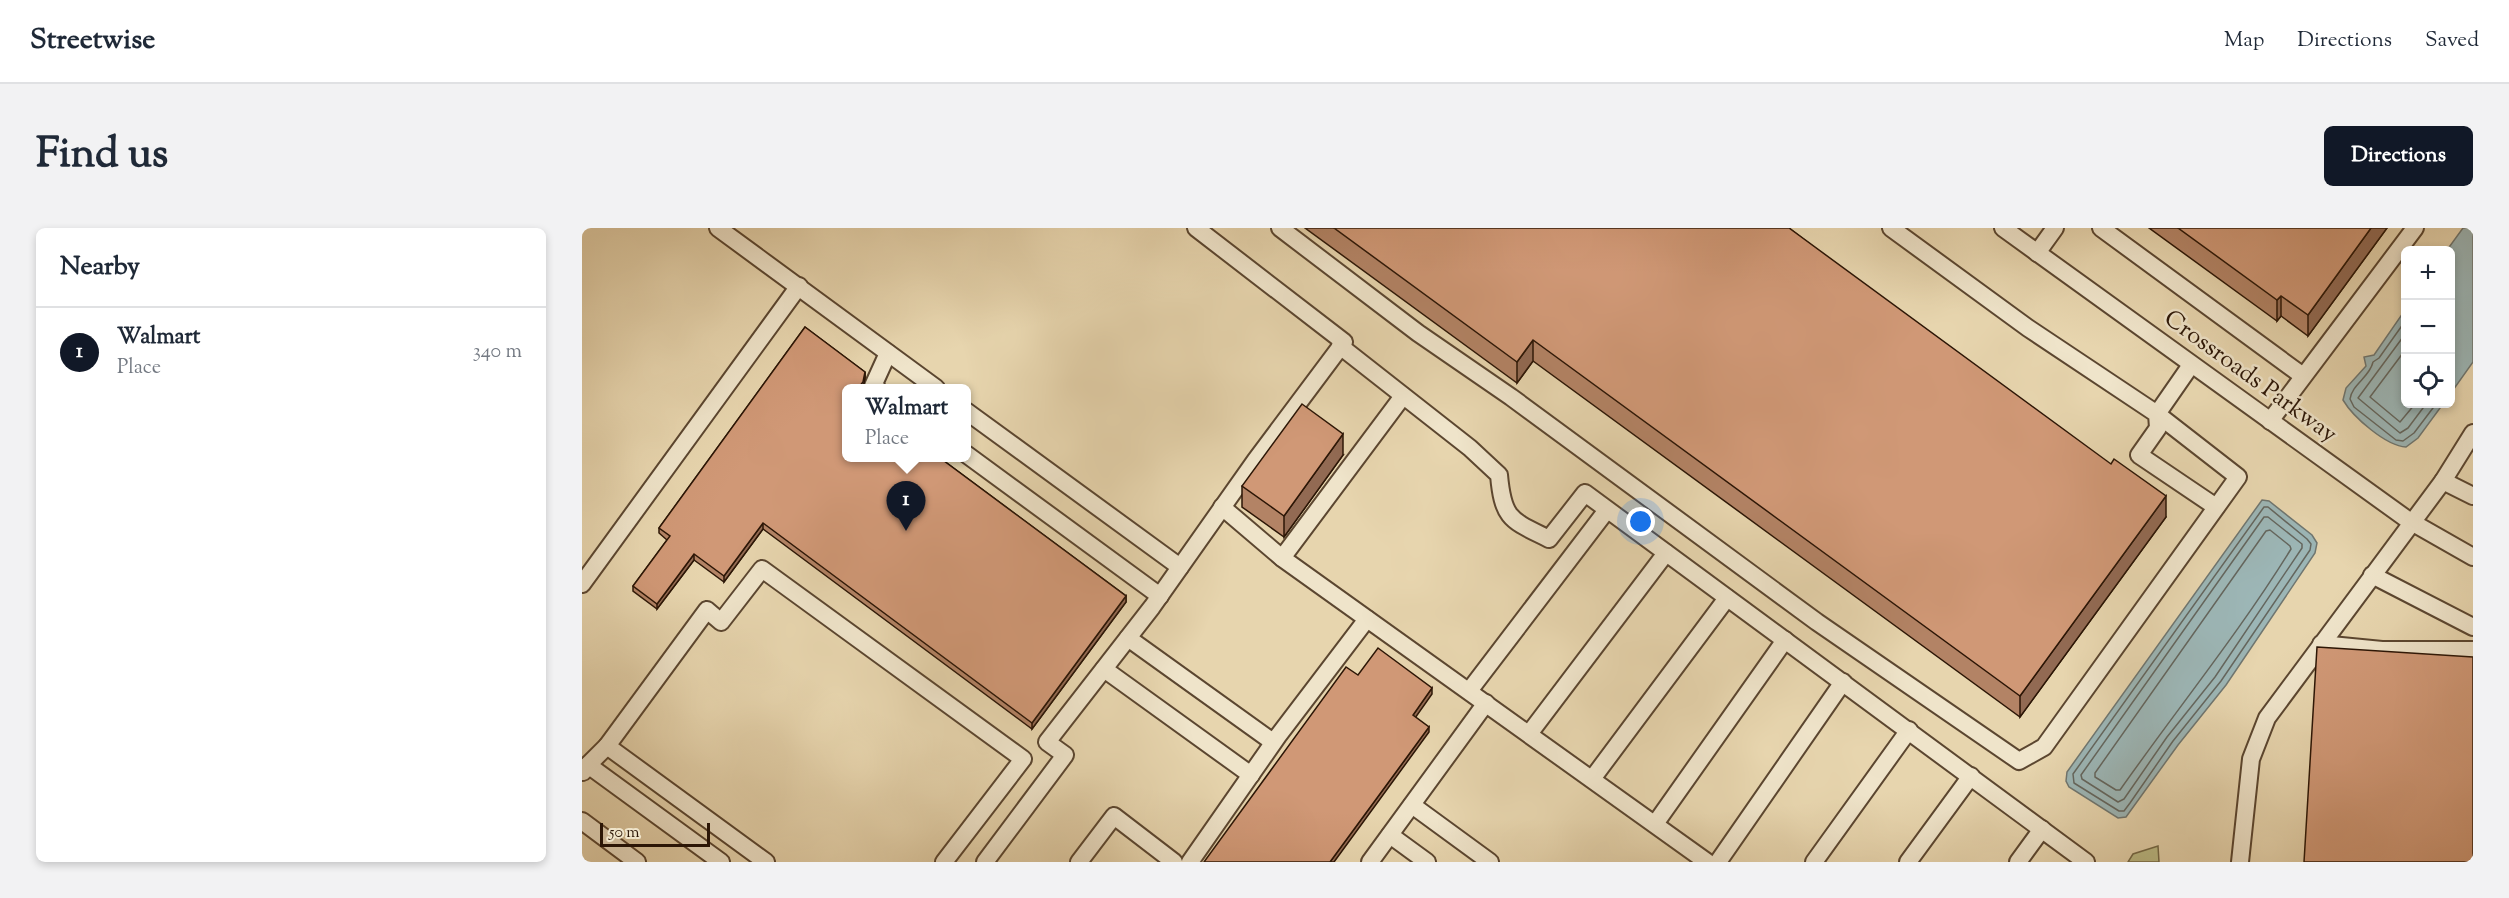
<!DOCTYPE html>
<html lang="en">
<head>
<meta charset="utf-8">
<style>
	:root { --surface:#fff; --page:#f2f2f3; --text:#1f2937; --muted:#747a83; --line:#e0e1e3; --accent:#111827 }
	body { margin:0; font-family:"Sorts Mill Goudy",serif; background:var(--page); color:var(--text) }
	.controls { position:absolute; right:18px; top:18px; display:grid; overflow:hidden; border-radius:9px; box-shadow:0 3px 9px #0003 }
	.controls button { width:54px; height:54px; display:grid; place-items:center; padding:0; border:0; border-bottom:2px solid var(--line); background:var(--surface); color:var(--text); font:30px sans-serif }
	.scale { position:absolute; left:18px; bottom:15px; width:110px; box-sizing:border-box; padding-left:6px; border:3px solid #2c1606; border-top:0; font-size:16px; line-height:21px; white-space:nowrap; color:#2c1606; -webkit-text-stroke:4px #efe4ca; paint-order:stroke }
	.you { position:absolute; left:1059px; top:294px; width:21px; height:21px; margin:-15px; border:4px solid #fff; border-radius:50%; background:#1a73e8; box-shadow:0 0 0 9px #1a73e833 }
	.badge { display:grid; place-items:center; width:39px; height:39px; border-radius:50%; background:var(--accent); color:#fff; font-size:20px; font-weight:700 }
	.pin { position:absolute; translate:-50% -50px; filter:drop-shadow(0 2px 3px #0008) }
	.pin::after { content:''; position:absolute; top:32px; width:21px; height:18px; background:inherit; clip-path:polygon(0 0,100% 0,50% 100%) }
	.popup { position:absolute; left:260px; top:156px; width:129px; height:78px; box-sizing:border-box; display:grid; place-content:center; border-radius:9px; background:var(--surface); filter:drop-shadow(0 2px 4px #0005); font-size:20px; white-space:nowrap; color:var(--muted) }
	.popup b { font-size:22px; color:var(--text) }
	.popup::after { content:''; position:absolute; left:50%; top:100%; margin-left:-12px; border:12px solid transparent; border-top-color:var(--surface) }
	.list { margin:0; padding:0; list-style:none }
	h2 { display:flex; justify-content:space-between; align-items:center; height:78px; margin:0; padding:0 24px; font-size:26px }
	h2 small { font-size:20px; font-weight:400; color:var(--muted) }
	.list li { display:grid; grid-template-columns:39px 1fr auto; gap:18px; align-items:center; box-sizing:border-box; height:90px; padding:0 24px; border-top:2px solid var(--line) }
	.list b { display:block; font-size:22px; white-space:nowrap }
	.list p { margin:0; font-size:20px; white-space:nowrap; color:var(--muted) }
	.list em { font-size:20px; font-style:normal; color:var(--muted) }
	.icon { flex:none; width:33px; height:33px; fill:none; stroke:currentColor; stroke-width:2; stroke-linecap:round; stroke-linejoin:round }
	.map { position:relative; flex:none; width:1891px; height:634px; overflow:hidden; border-radius:9px }
	header { display:flex; align-items:center; gap:36px; box-sizing:border-box; height:84px; padding:0 30px; background:var(--surface); border-bottom:2px solid var(--line) }
	header strong { font-size:28px }
	nav { display:flex; gap:33px; margin-inline-start:auto; font-size:21px }
	.intro { display:flex; align-items:center; justify-content:space-between; box-sizing:border-box; height:144px; padding:0 36px }
	h1 { margin:0; font-size:42px }
	.button { padding:15px 27px; border-radius:9px; background:var(--accent); color:#fff; font-size:21px; font-weight:700 }
	main { display:flex; gap:36px; padding:0 36px }
	aside { flex:1; background:var(--surface); border-radius:9px; box-shadow:0 3px 9px #0003 }
	.map>svg:first-child { display:block }
	.green { fill:#bcbc86; stroke:#746946; stroke-width:1.5 }
	.water { fill:#9cb6b6; stroke:#6f7670; stroke-width:1.5 }
	.lines { fill:none; stroke-linecap:round; stroke-linejoin:round }
	.shore { stroke:#64665e; stroke-width:1.5 }
	.minor-casing { stroke:#5b4630; stroke-width:20 }
	.minor { stroke:#efe4ca; stroke-width:16 }
	.wall { fill:#b38365; stroke:#2c1606; stroke-width:1.5 }
	.shaded-wall { fill:#926a53; stroke:#2c1606; stroke-width:1.5 }
	.building { fill:#d09876; stroke:#2c1606; stroke-width:1.5 }
	.labels { text-anchor:middle; dominant-baseline:central; stroke-width:5; stroke-linejoin:round; paint-order:stroke }
	.street-label { font-size:24px; fill:#2c1606; stroke:#efe4ca }
</style>
</head>
<body>
<header>
<strong>Streetwise</strong>
<nav><a>Map</a><a>Directions</a><a>Saved</a></nav>
</header>
<div class="intro"><h1>Find us</h1><a class="button">Directions</a></div>
<main>
<aside>
<h2>Nearby<small></small></h2>
<ul class="list">
<li><span class="badge">1</span><div><b>Walmart</b><p>Place</p></div><em>340 m</em></li>
</ul>
</aside>
<div class="map">
<svg width="1891" height="634" viewBox="0 0 1891 634">
	<rect width="100%" height="100%" fill="#e7d5ae"/>
	<filter id="stains"><feTurbulence type="fractalNoise" baseFrequency=".00333" numOctaves="4"/><feColorMatrix values="0 0 0 0 .2 0 0 0 0 .09 0 0 0 0 .02 0 0 0 .5 -.17"/></filter>
	<radialGradient id="worn" r=".72"><stop offset=".6" stop-color="#630" stop-opacity="0"/><stop offset="1" stop-color="#630" stop-opacity=".3"/></radialGradient>
	<polygon class="green" points="1576,618 1577,634 1546,634 1551,626"/>
	<g class="water">
		<polygon points="1881,0 1891,0 1891,134 1869,165 1868,22 1865,22"/>
		<path d="M1823 82 1824 176H1861L1836 210 1824 219C1804 218 1771 189 1761 172L1764 160 1784 138 1782 129 1792 127Z"/>
		<polygon points="1680,272 1687,273 1730,307 1735,315 1733,325 1644,457 1596,517 1544,589 1536,590 1487,559 1484,553 1485,544"/>
	</g>
	<g class="lines">
		<g class="shore">
			<path d="M1824 92 1797 130 1791 134C1788 149 1770 156 1768 171L1772 179 1814 212 1821 213 1832 205 1854 176"/>
			<polyline points="1824,105 1776,170 1818,205 1826,200 1844,176"/>
			<polyline points="1824,121 1788,169 1818,194 1833,176"/>
			<polygon points="1682,279 1686,279 1725,311 1729,316 1728,322 1639,453 1591,513 1548,575 1542,583 1537,583 1492,555 1491,546"/>
			<polygon points="1682,289 1686,289 1720,316 1720,320 1633,449 1585,509 1542,571 1536,574 1500,551 1499,547"/>
			<path d="M1688 302 1708 318 1709 321C1657 405 1595 481 1538 562H1534L1513 549V545L1684 303Z"/>
		</g>
		<defs>
			<g id="minor">
				<polyline points="136,0 354,160"/>
				<polyline points="698,0 836,105 929,169 1235,394 1437,533 1462,519 1656,249 1575,186 1609,137"/>
				<polyline points="1309,0 1446,100 1575,186 1576,200 1557,227 1634,279"/>
				<polyline points="1421,0 1826,292 1891,329"/>
				<polyline points="1519,0 1721,148"/>
				<polyline points="1455,25 1473,0"/>
				<path d="M758 118 888 220 917 247C921 292 929 292 967 311L1003 265 1504 634"/>
				<polyline points="295,160 291,158 306,125"/>
				<polyline points="384,183 598,339"/>
				<polyline points="1688,193 1833,0"/>
				<polyline points="384,226 578,368"/>
				<polyline points="1861,253 1891,205"/>
				<polyline points="640,279 700,330 821,168"/>
				<polyline points="700,330 1125,634"/>
				<polyline points="1790,347 1891,399"/>
				<polyline points="0,356 217,58"/>
				<polyline points="546,410 691,514"/>
				<polyline points="1739,416 1800,422 1891,422"/>
				<polyline points="522,441 669,547"/>
				<polyline points="887,463 1025,282"/>
				<polyline points="947,506 1084,325"/>
				<polyline points="25,518 125,382 139,394 180,341 441,531 362,634"/>
				<polyline points="6,537 25,518 184,634"/>
				<polyline points="1,544 6,537 139,634"/>
				<polyline points="1010,551 1145,370"/>
				<polyline points="830,577 908,634"/>
				<polyline points="0,593 55,634"/>
				<polyline points="1073,596 1203,412"/>
				<polyline points="808,607 845,634"/>
				<polyline points="403,634 483,527 465,514 570,379 673,233 762,114 614,0"/>
				<polyline points="497,634 532,588 592,634"/>
				<polyline points="608,634 696,508 785,391"/>
				<polyline points="788,634 904,475"/>
				<polyline points="1136,634 1261,454"/>
				<polyline points="1232,634 1327,502"/>
				<polyline points="1326,634 1389,548"/>
				<polyline points="1436,634 1460,601"/>
				<polyline points="1658,634 1669,531 1685,490 1861,253 1891,268"/>
			</g>
		</defs>
		<use href="#minor" class="minor-casing"/>
		<use href="#minor" class="minor"/>
	</g>
	<g class="wall">
		<polygon points="723,0 1207,0 1584,289 1438,489 951,133 935,155"/>
		<polygon points="1567,0 1805,0 1726,108 1699,88 1695,93"/>
		<polygon points="223,99 283,144 283,150 280,160 264,160 264,230 358,230 544,368 544,374 450,501 181,301 142,354 112,332 75,381 51,363 51,358 85,312 77,305 77,300"/>
		<polygon points="761,227 702,309 660,279 660,258"/>
	</g>
	<g class="shaded-wall">
		<polygon points="1789,0 1805,0 1726,108 1726,87"/>
		<polygon points="1699,68 1699,88 1695,93 1695,72"/>
		<polygon points="951,112 951,133 935,155 935,134"/>
		<polygon points="283,144 283,150 281,160 276,160"/>
		<polygon points="761,206 761,227 702,309 702,288"/>
		<polygon points="1584,268 1584,289 1438,489 1438,468"/>
		<polygon points="181,295 181,301 142,354 142,348"/>
		<polygon points="112,326 112,332 75,381 75,376"/>
		<polygon points="544,368 544,374 450,501 450,495"/>
		<polygon points="850,460 850,466 831,493 831,487"/>
		<polygon points="847,499 847,504 752,634 748,634"/>
	</g>
	<g class="building">
		<polygon points="752,0 1207,0 1529,236 1532,231 1584,268 1438,468 951,112 935,134"/>
		<polygon points="1596,0 1789,0 1726,87 1699,68 1695,72"/>
		<polygon points="223,99 283,144 281,154 276,160 264,160 264,230 358,230 544,368 450,495 181,295 142,348 112,326 75,376 51,358 88,308 77,300"/>
		<polygon points="720,176 761,206 702,288 660,258"/>
		<polygon points="1735,419 1891,429 1891,634 1722,634"/>
		<polygon points="796,420 850,460 831,487 847,499 748,634 622,634 764,439 776,447"/>
	</g>
	<g class="labels">
		<g class="street-label">
			<text transform="translate(1668 149) rotate(36)">Crossroads Parkway</text>
		</g>
	</g>
	<rect width="100%" height="100%" filter="url(#stains)"/>
	<rect width="100%" height="100%" fill="url(#worn)"/>
</svg>
<div class="controls">
<button>+</button>
<button>−</button>
<button><svg class="icon" aria-label="locate" viewBox="0 0 24 24"><circle cx="12" cy="12" r="6"/><path d="M12 2v4M12 18v4M2 12h4M18 12h4"/></svg></button>
</div>
<div class="scale">50 m</div>
<div class="you"></div>
<div class="pin badge" style="left:324px;top:303px">1</div>
<div class="popup"><b>Walmart</b>Place</div>
</div>
</main>
</body>
</html>
